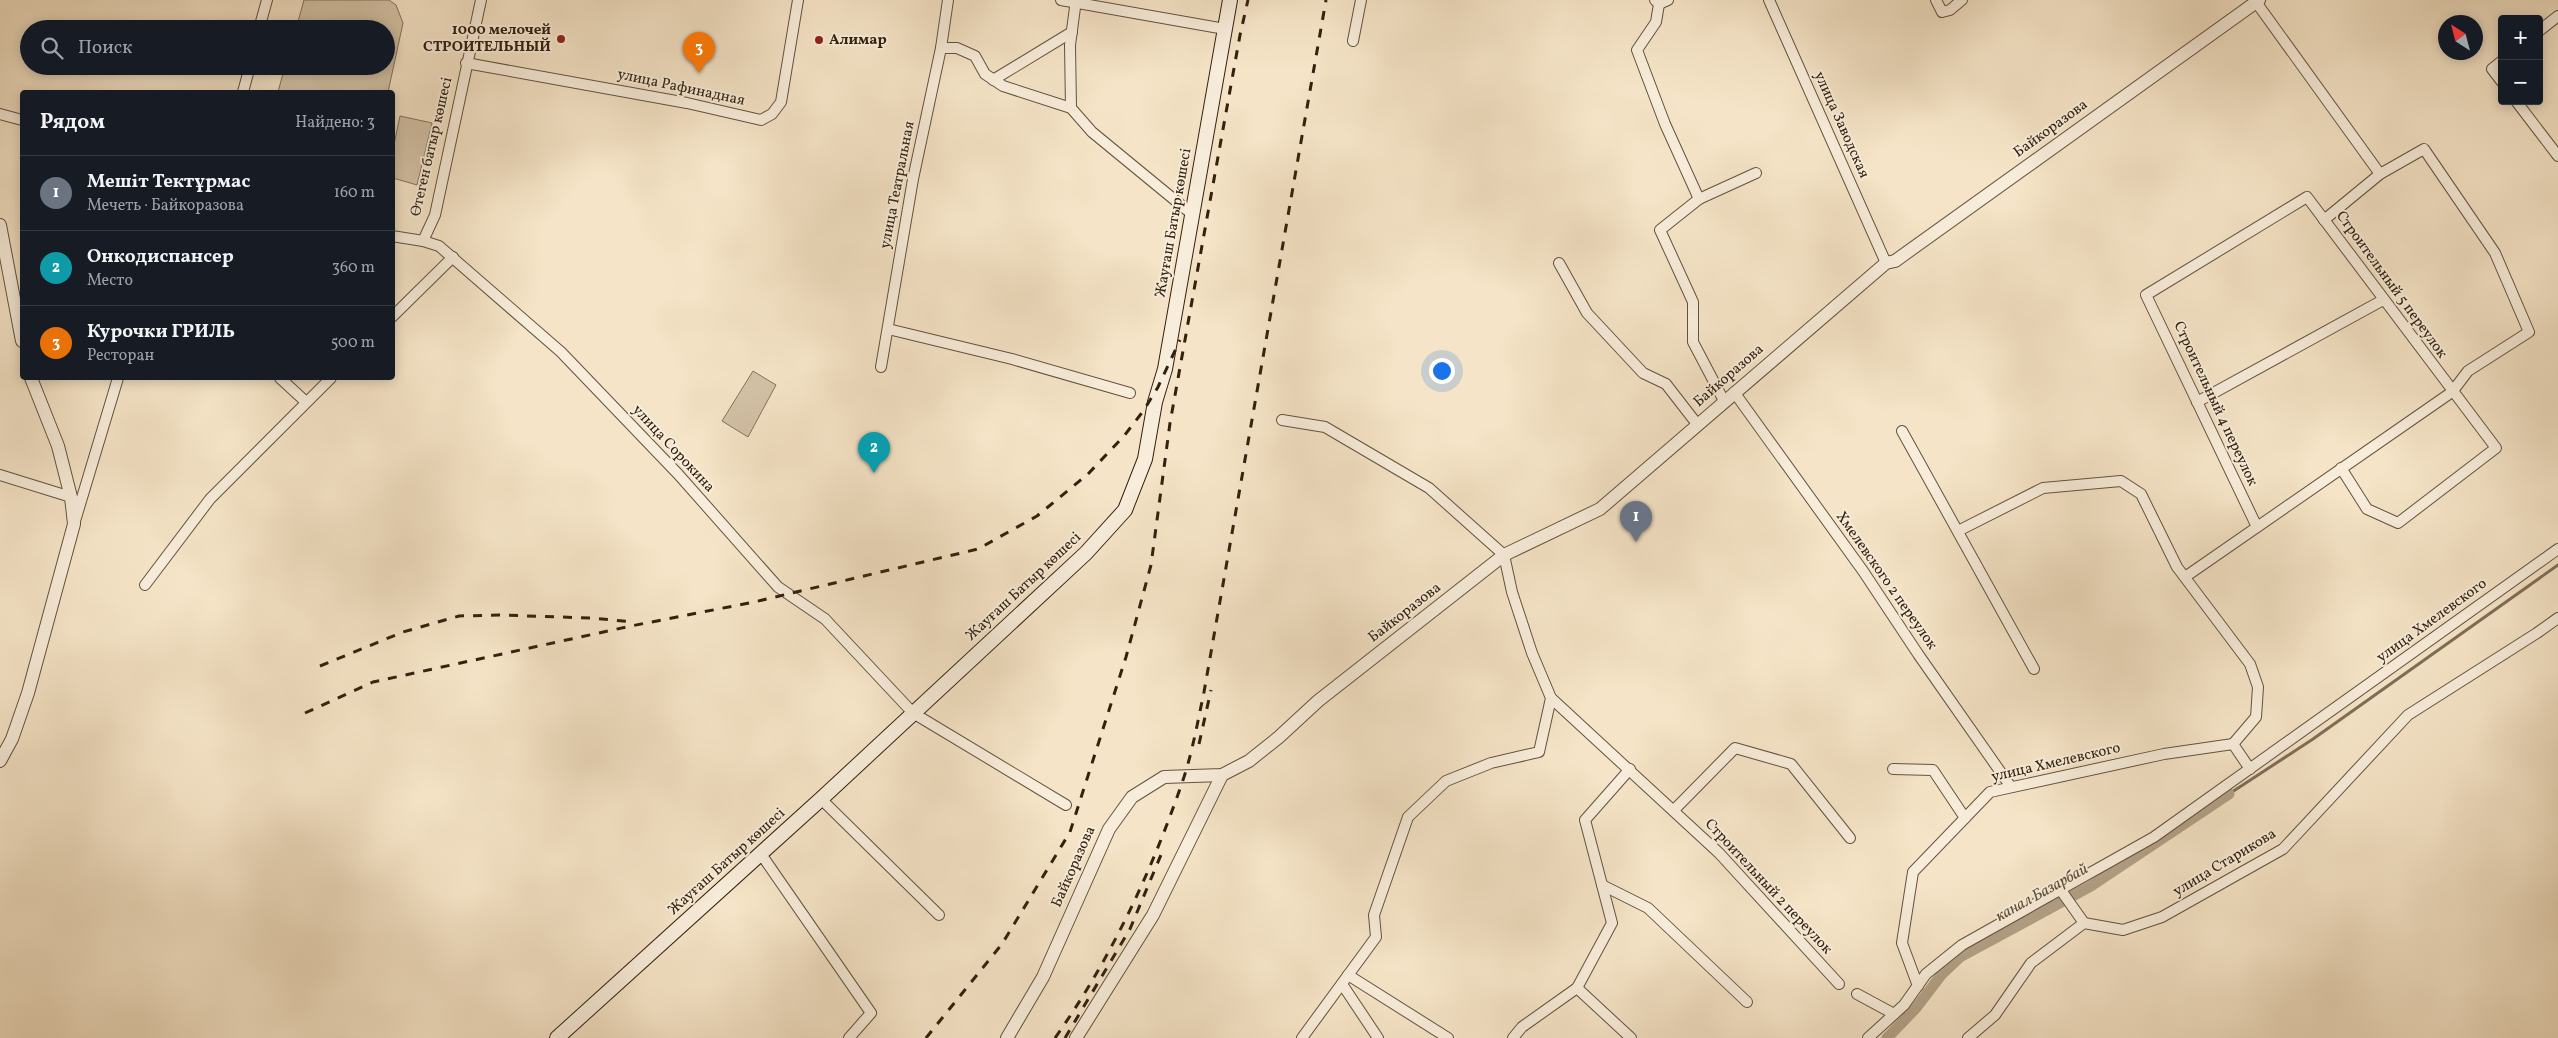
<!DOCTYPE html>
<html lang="ru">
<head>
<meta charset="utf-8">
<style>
	:root { --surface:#171b24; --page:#242831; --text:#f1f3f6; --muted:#9ea1a6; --line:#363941; --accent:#c59692 }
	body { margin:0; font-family:Vollkorn,serif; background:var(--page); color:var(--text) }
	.controls { position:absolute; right:15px; top:15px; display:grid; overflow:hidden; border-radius:5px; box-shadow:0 2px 12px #0003 }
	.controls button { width:45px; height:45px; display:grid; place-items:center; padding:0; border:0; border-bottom:1px solid var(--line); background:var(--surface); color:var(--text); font:25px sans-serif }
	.compass { position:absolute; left:2438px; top:15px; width:45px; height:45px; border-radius:50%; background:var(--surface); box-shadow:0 2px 12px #0003; rotate:324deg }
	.you { position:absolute; left:1441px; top:370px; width:18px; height:18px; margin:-12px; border:4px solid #fff; border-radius:50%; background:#1a73e8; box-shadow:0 0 0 8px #1a73e833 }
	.badge { display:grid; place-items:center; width:32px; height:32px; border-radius:50%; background:var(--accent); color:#fff; font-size:16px; font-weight:700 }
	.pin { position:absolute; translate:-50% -41px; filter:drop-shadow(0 1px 2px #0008) }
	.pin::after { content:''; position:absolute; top:26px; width:18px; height:15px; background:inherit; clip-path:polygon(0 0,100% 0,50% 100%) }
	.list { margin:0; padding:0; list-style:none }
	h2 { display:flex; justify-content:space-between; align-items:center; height:65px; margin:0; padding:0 20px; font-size:21px }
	h2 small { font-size:16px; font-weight:400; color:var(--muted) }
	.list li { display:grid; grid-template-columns:32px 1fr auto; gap:15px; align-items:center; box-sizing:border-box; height:75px; padding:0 20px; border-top:1px solid var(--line) }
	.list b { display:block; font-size:19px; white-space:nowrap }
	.list p { margin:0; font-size:16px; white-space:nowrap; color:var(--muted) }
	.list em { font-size:16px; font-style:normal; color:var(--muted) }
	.icon { flex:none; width:28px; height:28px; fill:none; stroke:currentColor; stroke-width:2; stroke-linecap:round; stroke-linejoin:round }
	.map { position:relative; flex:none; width:2558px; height:1038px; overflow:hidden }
	.search { position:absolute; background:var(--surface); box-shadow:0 2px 12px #0003; left:20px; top:20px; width:375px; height:55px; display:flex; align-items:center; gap:12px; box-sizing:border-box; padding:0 18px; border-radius:28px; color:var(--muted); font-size:19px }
	.panel { position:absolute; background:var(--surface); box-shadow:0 2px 12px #0003; left:20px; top:90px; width:375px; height:290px; border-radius:5px }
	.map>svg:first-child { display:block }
	.green { fill:#d4c3a8; stroke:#84725c }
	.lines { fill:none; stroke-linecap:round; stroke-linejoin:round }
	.stream { stroke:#806e58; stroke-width:3 }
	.canal { stroke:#b3a288; stroke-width:11 }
	.minor-casing { stroke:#64523d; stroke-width:12 }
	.tertiary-casing { stroke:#64523d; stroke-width:14 }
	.secondary-casing { stroke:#33210f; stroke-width:16 }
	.minor { stroke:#f8eddb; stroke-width:10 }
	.tertiary { stroke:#f8eddb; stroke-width:12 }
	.secondary { stroke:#f8eddb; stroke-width:14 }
	.rail { stroke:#33210f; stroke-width:3; stroke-dasharray:9 9; stroke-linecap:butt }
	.poi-dot { fill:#8f2418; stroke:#f8eddb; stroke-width:2 }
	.labels { text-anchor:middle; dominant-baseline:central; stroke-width:4; stroke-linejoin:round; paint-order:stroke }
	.poi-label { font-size:15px; font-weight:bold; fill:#33210f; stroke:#f8eddb; text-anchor:end }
	.street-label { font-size:15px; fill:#33210f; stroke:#f8eddb }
	.water-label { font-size:16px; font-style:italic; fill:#604e39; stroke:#f8eddb }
</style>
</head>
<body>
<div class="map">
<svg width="2558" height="1038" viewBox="0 0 2558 1038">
	<rect width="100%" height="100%" fill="#f5e4c7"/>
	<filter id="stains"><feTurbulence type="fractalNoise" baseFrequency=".004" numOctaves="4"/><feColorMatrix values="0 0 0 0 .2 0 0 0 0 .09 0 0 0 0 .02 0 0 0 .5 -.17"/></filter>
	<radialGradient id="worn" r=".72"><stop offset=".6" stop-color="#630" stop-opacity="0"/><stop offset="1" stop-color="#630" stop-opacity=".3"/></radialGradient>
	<g class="green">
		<polygon points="304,0 389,0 396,5 403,23 388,92 278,92 285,66 386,66 386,29 296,29"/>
		<polygon points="400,116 432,123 417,185 393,178 393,149"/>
		<polygon points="753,371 776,385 748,437 722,421"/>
	</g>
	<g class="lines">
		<polyline class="stream" points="2229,794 2313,739 2558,565"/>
		<polyline class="canal" points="1887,1038 1916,1008 1942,974 1960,957 2091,886 2229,794"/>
		<defs>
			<g id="minor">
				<polyline points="1061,0 1225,29"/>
				<polyline points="1655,0 1659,4 1656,22 1637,50 1665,124 1699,199 1660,230 1693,302 1693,342 1724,401"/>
				<polyline points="1769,0 1886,263"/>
				<polyline points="1936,0 1942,12 1950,10 1962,0"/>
				<polyline points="1659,4 1668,0"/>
				<polyline points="259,29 267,0"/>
				<polyline points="2539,31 2558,16"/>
				<polyline points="1353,41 1361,0"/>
				<polyline points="941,48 957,48 975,56 985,74 1003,86 1071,108 1092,132 1193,215"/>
				<polyline points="2502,61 2492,69 2502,82"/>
				<polyline points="466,63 687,103 761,120 772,114 781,102 798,0"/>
				<polyline points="993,80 1072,32"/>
				<polyline points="243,92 250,66"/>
				<polyline points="2516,101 2558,156"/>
				<polyline points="1071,108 1070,45 1076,0"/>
				<polyline points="0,114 22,120"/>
				<polyline points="1699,199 1756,173"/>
				<polyline points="2324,220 2380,174"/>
				<polyline points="392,236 423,241 439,246 561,352 678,474 778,587 825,619 913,713 1066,805"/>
				<polyline points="423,241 435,215 481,0"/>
				<polyline points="1559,263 1587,313 1643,373 1666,384 1697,424"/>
				<polyline points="392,317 453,257"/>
				<polyline points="888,329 1012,359 1130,393"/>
				<polyline points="881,367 913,179 941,48 948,0"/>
				<polyline points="280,378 306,402"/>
				<polyline points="1734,392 1863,571 1918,654 2011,787"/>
				<polyline points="2197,402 2383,300"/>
				<polyline points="1282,420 1325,427 1429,488 1504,555 1512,592 1532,653 1551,698 1719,853 1839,984"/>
				<polyline points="1902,431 2034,669"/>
				<polyline points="0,475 71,497"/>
				<polyline points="75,521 118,378"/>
				<polyline points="2257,527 2146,295 2307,197 2496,448 2398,523 2367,509 2341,468"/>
				<polyline points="1958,531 2043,488 2121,481 2141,494 2177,567 2250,664 2258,687 2256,717 2233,744"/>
				<polyline points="2185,577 2452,392 2468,371 2529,332 2495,253 2424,149 2380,174 2256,2"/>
				<polyline points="145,585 210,499 331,378"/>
				<polyline points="1893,769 1933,770 1965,818"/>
				<polyline points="821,799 939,915"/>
				<polyline points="1674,810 1735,748 1791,764 1850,838"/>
				<polyline points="761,854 871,1013 849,1038"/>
				<polyline points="1602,885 1648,908 1747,1002"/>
				<polyline points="2060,889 2084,923"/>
				<polyline points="1348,975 1448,1038"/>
				<polyline points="1342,984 1378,1038"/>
				<polyline points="1918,986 1902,943 1913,872 1990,792 2164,754 2233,744 2250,769"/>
				<polyline points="1577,988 1631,1038"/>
				<polyline points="1857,994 1894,1014"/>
				<polyline points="1302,1038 1376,937 1374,915 1408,817 1446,781 1491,763 1539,752 1551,698"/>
				<polyline points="1513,1038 1522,1027 1577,988 1612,923 1585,820 1630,769"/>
				<polyline points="1868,1038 1904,1005 1926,974 1962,945 2154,837 2558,549"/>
				<polyline points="1968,1038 1995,1015 2031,963 2084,923 2123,930 2162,917 2283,849 2408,715 2537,633 2558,618"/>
			</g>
			<g id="tertiary">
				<polyline points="0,225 22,341"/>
				<polyline points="0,761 12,739 28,693 74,524 71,497 58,446 31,378"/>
				<polyline points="1007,1038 1043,977 1109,829 1132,797 1164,777 1222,775 1249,761 1279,737 1318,701 1504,555 1600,509 1886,263 1895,261 2259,0"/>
				<polyline points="1076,1038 1153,915 1222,775"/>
			</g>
			<polyline id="secondary" points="557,1038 821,799 1086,553 1125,510 1145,459 1155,402 1165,369 1230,0"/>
		</defs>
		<use href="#minor" class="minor-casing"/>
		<use href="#tertiary" class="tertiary-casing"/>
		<use href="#secondary" class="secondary-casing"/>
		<use href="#minor" class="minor"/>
		<use href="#tertiary" class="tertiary"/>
		<use href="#secondary" class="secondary"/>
		<g class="rail">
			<polyline points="320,666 403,632 459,616 499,615 591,618 633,622"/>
			<polyline points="305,713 373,682 631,626 754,602 978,549 1037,516 1088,474 1124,436 1144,410 1158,387 1180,340"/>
			<polyline points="1199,744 1211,690"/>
			<polyline points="926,1038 1002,944 1070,832 1126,657 1151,565 1170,423 1240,35 1248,0"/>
			<path d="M1055 1038C1111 959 1153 869 1184 777 1193 749 1198 720 1204 692L1326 0"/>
			<polyline points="1065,1038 1130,929 1163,850"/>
		</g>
	</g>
	<g class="poi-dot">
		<circle cx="561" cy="39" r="5"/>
		<circle cx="819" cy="40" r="5"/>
	</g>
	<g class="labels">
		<g class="poi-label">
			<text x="551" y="30">1000 мелочей<tspan x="551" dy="17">СТРОИТЕЛЬНЫЙ</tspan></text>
			<text x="829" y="40" text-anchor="start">Алимар</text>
		</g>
		<g class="street-label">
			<text transform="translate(681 88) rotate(12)">улица Рафинадная</text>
			<text transform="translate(1841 125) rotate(66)">улица Заводская</text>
			<text transform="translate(2051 129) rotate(-36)">Байкоразова</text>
			<text transform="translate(432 147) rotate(-77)">Өтеген батыр көшесі</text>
			<text transform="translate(898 185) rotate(-79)">улица Театральная</text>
			<text transform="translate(1174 223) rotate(-80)">Жауғаш Батыр көшесі</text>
			<text transform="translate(2391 285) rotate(54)">Строительный 5 переулок</text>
			<text transform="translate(1729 376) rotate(-41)">Байкоразова</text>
			<text transform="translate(2215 404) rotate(65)">Строительный 4 переулок</text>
			<text transform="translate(673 449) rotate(47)">улица Сорокина</text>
			<text transform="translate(1886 581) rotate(55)">Хмелевского 2 переулок</text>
			<text transform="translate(1024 587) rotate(-43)">Жауғаш Батыр көшесі</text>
			<text transform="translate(1405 613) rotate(-38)">Байкоразова</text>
			<text transform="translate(2432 621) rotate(-36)">улица Хмелевского</text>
			<text transform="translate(2056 763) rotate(-13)">улица Хмелевского</text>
			<text transform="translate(727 862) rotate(-42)">Жауғаш Батыр көшесі</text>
			<text transform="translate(2225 863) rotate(-31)">улица Старикова</text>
			<text transform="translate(1074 867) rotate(-66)">Байкоразова</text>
			<text transform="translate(1768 887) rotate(47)">Строительный 2 переулок</text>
		</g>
		<g class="water-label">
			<text transform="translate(2042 893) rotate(-29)">канал Базарбай</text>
		</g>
	</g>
	<rect width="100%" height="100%" filter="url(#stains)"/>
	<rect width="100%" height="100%" fill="url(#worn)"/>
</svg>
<div class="controls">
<button>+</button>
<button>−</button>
</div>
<svg class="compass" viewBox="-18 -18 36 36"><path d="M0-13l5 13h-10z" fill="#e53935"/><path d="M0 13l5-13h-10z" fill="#9ea1a6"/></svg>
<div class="you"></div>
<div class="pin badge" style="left:1636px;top:542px;background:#6b7280">1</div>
<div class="pin badge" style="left:874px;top:473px;background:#0f9aa8">2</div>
<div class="pin badge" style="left:699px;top:73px;background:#e8710a">3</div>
<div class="search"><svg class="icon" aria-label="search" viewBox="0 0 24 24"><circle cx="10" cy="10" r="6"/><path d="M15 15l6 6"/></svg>Поиск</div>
<section class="panel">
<h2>Рядом<small>Найдено: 3</small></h2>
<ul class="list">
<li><span class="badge" style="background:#6b7280">1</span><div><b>Мешіт Тектұрмас</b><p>Мечеть · Байкоразова</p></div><em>160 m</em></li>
<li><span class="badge" style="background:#0f9aa8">2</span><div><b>Онкодиспансер</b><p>Место</p></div><em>360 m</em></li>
<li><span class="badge" style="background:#e8710a">3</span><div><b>Курочки ГРИЛЬ</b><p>Ресторан</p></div><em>500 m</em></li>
</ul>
</section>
</div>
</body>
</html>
